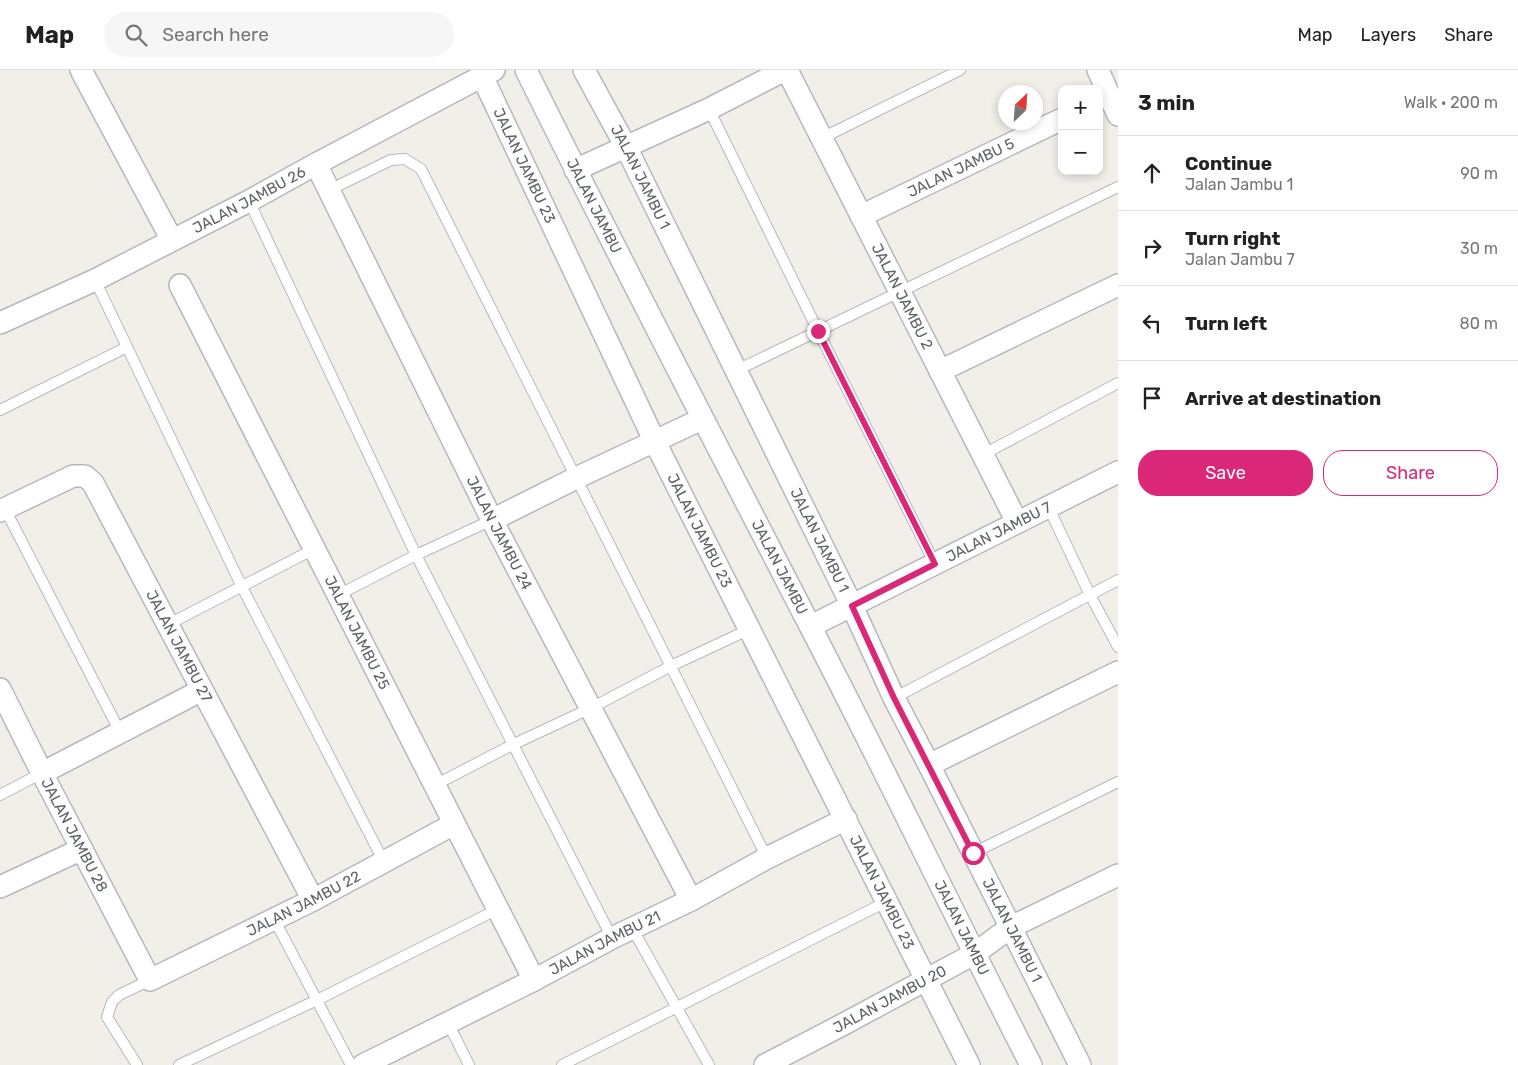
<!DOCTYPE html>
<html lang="en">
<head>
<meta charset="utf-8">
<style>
	:root { --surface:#fff; --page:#f6f6f6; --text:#222; --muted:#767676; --line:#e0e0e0; --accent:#db2777 }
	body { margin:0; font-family:Rubik,sans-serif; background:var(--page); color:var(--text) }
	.controls { position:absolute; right:15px; top:15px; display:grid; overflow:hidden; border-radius:10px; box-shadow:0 2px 8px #0003 }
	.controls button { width:45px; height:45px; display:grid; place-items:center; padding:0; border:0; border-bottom:1px solid var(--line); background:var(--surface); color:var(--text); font:25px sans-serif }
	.compass { position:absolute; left:998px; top:15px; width:45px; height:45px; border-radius:50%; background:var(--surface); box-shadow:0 2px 8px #0003; rotate:25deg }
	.stop { position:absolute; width:15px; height:15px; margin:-11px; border:4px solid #db2777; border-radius:50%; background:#fff }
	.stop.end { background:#db2777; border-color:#fff; box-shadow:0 1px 5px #0008 }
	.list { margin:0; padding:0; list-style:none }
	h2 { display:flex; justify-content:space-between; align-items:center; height:65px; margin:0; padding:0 20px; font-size:21px }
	h2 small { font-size:16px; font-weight:400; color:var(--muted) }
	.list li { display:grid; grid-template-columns:32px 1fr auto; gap:15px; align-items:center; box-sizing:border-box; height:75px; padding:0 20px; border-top:1px solid var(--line) }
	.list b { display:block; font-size:19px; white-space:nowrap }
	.list p { margin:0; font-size:16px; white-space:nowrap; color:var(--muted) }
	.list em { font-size:16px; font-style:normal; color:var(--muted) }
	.actions { display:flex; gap:10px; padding:15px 20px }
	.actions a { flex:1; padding:11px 0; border:1px solid var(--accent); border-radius:20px; text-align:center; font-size:18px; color:var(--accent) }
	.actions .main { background:var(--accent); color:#fff }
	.icon { flex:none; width:28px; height:28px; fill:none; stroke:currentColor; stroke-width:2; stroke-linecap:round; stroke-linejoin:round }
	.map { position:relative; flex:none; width:1118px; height:995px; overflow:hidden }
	header { display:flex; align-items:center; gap:30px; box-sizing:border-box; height:70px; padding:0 25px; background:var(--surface); border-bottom:1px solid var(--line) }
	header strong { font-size:24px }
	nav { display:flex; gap:28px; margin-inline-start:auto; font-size:18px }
	.search { width:350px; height:45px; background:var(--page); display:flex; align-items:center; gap:12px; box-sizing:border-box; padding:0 18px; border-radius:28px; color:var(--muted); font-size:19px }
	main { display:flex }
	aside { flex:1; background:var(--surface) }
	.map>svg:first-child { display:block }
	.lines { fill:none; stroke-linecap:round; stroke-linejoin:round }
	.service-casing { stroke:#b5b8bc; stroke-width:12 }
	.minor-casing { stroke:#b5b8bc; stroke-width:24 }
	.service { stroke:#fff; stroke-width:10 }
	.minor { stroke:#fff; stroke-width:21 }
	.route { stroke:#db2777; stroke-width:6 }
	.labels { text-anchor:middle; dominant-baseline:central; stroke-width:4; stroke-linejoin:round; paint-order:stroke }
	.street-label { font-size:15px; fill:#5f6368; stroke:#fff }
</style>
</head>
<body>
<header>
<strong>Map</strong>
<div class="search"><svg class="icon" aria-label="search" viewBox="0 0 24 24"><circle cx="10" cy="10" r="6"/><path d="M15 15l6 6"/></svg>Search here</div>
<nav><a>Map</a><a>Layers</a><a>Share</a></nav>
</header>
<main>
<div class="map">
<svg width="1118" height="995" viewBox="0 0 1118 995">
	<rect width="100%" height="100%" fill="#f1efe8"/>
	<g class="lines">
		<defs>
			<g id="service">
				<polyline points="709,39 818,261 935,494"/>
				<polyline points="822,68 960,0"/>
				<polyline points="329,120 391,90 405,89 421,99 767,788"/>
				<polyline points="249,131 416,485 612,868"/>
				<polyline points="95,210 242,517 384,792"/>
				<polyline points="735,301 1118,117"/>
				<polyline points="0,340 127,277"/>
				<polyline points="982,385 1118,313"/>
				<polyline points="1048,436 1090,525 1118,577"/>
				<polyline points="5,439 120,662"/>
				<polyline points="338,525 416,485 492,450"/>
				<polyline points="169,554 314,479"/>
				<polyline points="894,628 1118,510"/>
				<polyline points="435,715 512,675 591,638 671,596 750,559"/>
				<polyline points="0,725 42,703"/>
				<polyline points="973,783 1118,712"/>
				<polyline points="274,849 351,995"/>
				<polyline points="632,858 709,995"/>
				<polyline points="448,953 469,995"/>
				<polyline points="137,995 107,947 112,932 119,925 150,910"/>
				<polyline points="179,995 317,930 498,839"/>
				<polyline points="562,995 886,832"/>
			</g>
			<g id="minor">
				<polyline points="81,0 172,170"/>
				<path id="s1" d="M526 0C618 186 714 370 809 554 885 700 956 849 1031 995"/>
				<path id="s2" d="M584 0 626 77 852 536 894 628 929 695 1080 995"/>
				<path id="s3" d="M787 0 1017 452"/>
				<polyline points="1098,0 1118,45"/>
				<path id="s4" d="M482 6 655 372 969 995"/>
				<path id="s5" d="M316 94 492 450 691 830"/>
				<polyline points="575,100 709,39 785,0"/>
				<path id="s6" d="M861 146 1062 49"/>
				<path id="s7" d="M180 215 534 910"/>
				<path id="s8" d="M0 253 95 210 249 131 316 94 494 0"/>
				<polyline points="940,301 1118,215"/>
				<path id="s9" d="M0 441 73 406H85L93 413 313 830"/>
				<polyline points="492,450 576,408 702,349"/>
				<path id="s10" d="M811 556 1118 402"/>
				<path id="s11" d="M0 619 42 703 150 910 313 830 454 754"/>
				<polyline points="929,695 1118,602"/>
				<polyline points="42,703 202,620"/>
				<polyline points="0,817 82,779"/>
				<path id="s12" d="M363 995 534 910 612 868 691 830 767 788 846 749"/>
				<path id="s13" d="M765 995 840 956 974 884 1011 857 1118 805"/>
			</g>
		</defs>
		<use href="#service" class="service-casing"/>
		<use href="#minor" class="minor-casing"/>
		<use href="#service" class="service"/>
		<use href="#minor" class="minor"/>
	</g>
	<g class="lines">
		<polyline class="route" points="818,261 935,494 852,536 894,628 973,783"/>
	</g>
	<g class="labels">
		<g class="street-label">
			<text stroke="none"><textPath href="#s4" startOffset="99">JALAN JAMBU 23</textPath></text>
			<text stroke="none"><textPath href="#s6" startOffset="111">JALAN JAMBU 5</textPath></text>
			<text stroke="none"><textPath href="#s2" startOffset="121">JALAN JAMBU 1</textPath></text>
			<text stroke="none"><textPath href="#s8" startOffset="278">JALAN JAMBU 26</textPath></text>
			<text stroke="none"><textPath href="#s1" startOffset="152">JALAN JAMBU</textPath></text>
			<text stroke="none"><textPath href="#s3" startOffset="254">JALAN JAMBU 2</textPath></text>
			<text stroke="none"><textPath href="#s4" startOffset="504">JALAN JAMBU 23</textPath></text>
			<text stroke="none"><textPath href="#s10" startOffset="210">JALAN JAMBU 7</textPath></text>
			<text stroke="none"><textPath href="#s5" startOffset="412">JALAN JAMBU 24</textPath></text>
			<text stroke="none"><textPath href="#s2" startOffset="526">JALAN JAMBU 1</textPath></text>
			<text stroke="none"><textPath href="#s1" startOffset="558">JALAN JAMBU</textPath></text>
			<text stroke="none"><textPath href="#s7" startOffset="390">JALAN JAMBU 25</textPath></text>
			<text stroke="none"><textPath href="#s9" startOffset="288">JALAN JAMBU 27</textPath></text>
			<text stroke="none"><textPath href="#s11" startOffset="164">JALAN JAMBU 28</textPath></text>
			<text stroke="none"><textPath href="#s4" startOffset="909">JALAN JAMBU 23</textPath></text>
			<text stroke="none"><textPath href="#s11" startOffset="499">JALAN JAMBU 22</textPath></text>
			<text stroke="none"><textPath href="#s1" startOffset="962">JALAN JAMBU</textPath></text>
			<text stroke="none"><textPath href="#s2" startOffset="961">JALAN JAMBU 1</textPath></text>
			<text stroke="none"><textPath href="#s12" startOffset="271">JALAN JAMBU 21</textPath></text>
			<text stroke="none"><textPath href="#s13" startOffset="141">JALAN JAMBU 20</textPath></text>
		</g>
	</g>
</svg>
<div class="controls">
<button>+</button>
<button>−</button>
</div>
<svg class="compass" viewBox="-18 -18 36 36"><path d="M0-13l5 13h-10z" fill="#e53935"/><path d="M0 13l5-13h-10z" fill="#767676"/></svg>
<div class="stop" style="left:973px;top:783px"></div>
<div class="stop end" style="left:818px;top:261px"></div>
</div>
<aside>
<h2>3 min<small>Walk · 200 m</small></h2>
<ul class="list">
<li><svg class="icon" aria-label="ahead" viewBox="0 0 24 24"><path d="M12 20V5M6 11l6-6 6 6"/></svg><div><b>Continue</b><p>Jalan Jambu 1</p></div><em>90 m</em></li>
<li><svg class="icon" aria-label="right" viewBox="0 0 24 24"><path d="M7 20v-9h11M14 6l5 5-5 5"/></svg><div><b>Turn right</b><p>Jalan Jambu 7</p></div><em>30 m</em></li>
<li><svg class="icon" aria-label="left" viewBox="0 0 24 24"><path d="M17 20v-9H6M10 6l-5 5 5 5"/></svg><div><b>Turn left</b></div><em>80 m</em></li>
<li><svg class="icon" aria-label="arrive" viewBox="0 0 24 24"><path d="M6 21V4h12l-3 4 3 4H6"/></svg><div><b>Arrive at destination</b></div></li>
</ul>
<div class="actions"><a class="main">Save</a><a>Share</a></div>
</aside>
</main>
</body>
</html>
